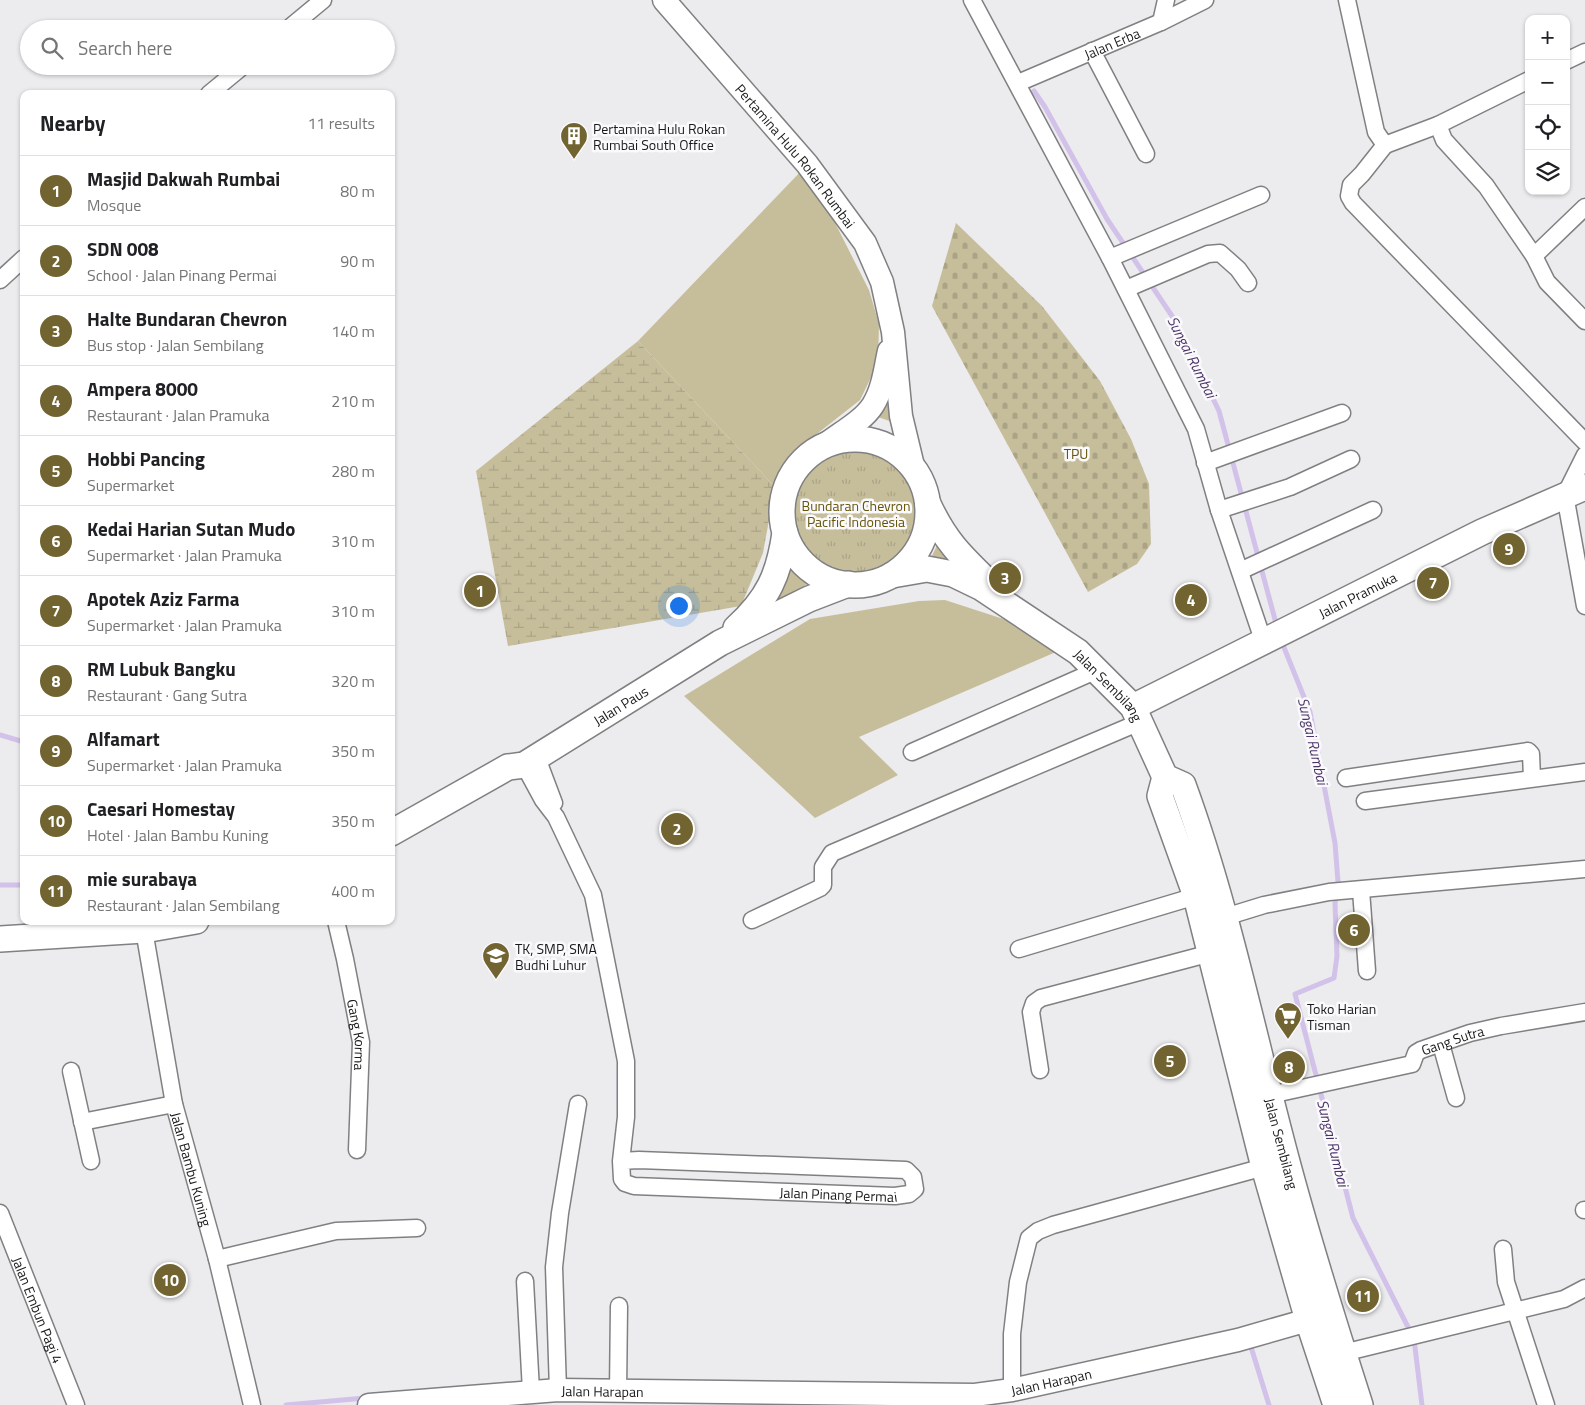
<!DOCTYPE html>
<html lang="en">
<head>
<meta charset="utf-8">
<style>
	:root { --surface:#fff; --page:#f6f6f6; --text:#202124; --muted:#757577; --line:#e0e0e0; --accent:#716431 }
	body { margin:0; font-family:"Titillium Web",sans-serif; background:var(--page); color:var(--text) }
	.controls { position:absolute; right:15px; top:15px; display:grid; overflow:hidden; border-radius:10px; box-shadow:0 1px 4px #0004 }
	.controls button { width:45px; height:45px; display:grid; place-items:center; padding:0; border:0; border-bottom:1px solid var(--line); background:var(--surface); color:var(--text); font:25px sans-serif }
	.you { position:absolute; left:678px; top:605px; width:18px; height:18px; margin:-12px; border:4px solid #fff; border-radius:50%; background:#1a73e8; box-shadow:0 0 0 8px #1a73e833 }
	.badge { display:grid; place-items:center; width:32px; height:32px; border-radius:50%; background:var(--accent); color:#fff; font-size:16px; font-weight:700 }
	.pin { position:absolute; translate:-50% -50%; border:2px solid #fff; box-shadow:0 1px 5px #0006 }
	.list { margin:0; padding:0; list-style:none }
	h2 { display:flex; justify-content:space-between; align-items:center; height:65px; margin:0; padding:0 20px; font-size:21px }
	h2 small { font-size:16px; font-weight:400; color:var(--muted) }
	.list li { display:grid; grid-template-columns:32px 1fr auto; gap:15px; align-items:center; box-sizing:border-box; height:70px; padding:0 20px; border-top:1px solid var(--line) }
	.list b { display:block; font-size:19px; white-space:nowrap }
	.list p { margin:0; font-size:16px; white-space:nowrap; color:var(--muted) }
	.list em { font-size:16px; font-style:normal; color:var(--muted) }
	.icon { flex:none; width:28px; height:28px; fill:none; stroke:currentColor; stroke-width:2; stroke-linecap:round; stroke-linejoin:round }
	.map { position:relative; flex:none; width:1585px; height:1405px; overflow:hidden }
	.search { position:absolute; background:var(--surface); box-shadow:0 1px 4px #0004; left:20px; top:20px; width:375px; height:55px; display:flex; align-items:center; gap:12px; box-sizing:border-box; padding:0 18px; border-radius:28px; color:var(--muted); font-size:19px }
	.panel { position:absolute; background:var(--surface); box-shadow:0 1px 4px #0004; left:20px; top:90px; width:375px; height:835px; border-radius:10px }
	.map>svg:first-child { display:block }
	.grass { fill:#c6be9b }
	.wetland { fill:url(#wetland-marsh) }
	.cemetery { fill:url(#cemetery-stones) }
	.park { fill:url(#park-tufts) }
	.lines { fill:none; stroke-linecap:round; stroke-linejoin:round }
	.stream { stroke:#d2c2ea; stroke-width:5 }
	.street-casing { stroke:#807f82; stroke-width:19 }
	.secondary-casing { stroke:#807f82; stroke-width:25 }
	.primary-casing { stroke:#807f82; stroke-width:28 }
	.street { stroke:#fff; stroke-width:16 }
	.secondary { stroke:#fff; stroke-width:22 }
	.primary { stroke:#fff; stroke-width:25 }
	.labels { text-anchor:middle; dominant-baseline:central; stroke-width:5; stroke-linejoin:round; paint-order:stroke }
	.street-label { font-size:14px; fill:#19191a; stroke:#faf9fc }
	.poi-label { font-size:14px; fill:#19191a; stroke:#faf9fc; text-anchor:start }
	.park-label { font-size:14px; fill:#65550a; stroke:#faf9fc }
	.water-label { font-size:15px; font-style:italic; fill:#4b3367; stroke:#faf9fc }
</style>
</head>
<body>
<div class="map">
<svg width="1585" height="1405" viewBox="0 0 1585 1405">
	<defs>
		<pattern id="wetland-marsh" width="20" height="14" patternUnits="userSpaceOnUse" patternTransform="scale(1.25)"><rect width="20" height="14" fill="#c6be9b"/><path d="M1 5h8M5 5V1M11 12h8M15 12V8" fill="none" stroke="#aaa385"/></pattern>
		<pattern id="cemetery-stones" width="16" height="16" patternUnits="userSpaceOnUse" patternTransform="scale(1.25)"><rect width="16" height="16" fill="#c6be9b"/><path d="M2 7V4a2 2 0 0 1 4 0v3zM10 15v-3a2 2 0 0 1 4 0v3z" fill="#aaa385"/></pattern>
		<pattern id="park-tufts" width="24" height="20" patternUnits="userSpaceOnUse" patternTransform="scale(1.25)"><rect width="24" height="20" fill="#c6be9b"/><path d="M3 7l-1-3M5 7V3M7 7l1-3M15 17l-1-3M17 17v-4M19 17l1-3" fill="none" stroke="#aaa385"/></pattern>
	</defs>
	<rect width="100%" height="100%" fill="#ecebee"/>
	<g class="grass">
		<polygon points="804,168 827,207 869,290 879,324 878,363 860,400 799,448 781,467 775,487 638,341"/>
		<polygon points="891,368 895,423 875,416"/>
		<polygon points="939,541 959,563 931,558"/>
		<polygon points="790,561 810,582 757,619"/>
		<polygon points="945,600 1019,624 1056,652 859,737 898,775 815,818 684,696 810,619 919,601"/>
	</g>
	<polygon class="wetland" points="638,341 775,487 763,553 741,606 508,646 476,471"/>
	<polygon class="cemetery" points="956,223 1042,306 1100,381 1131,439 1149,484 1151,544 1137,564 1088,592 932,306"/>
	<circle class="park" cx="856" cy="513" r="64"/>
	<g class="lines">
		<g class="stream">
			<polyline points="1034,91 1045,107 1107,219 1176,322 1219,411 1277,627"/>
			<polyline points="1281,640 1310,712 1335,843 1338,882 1335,904 1337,956 1334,978 1295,994 1353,1218 1414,1339 1422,1405"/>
			<polyline points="0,735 24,742"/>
			<polyline points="0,885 24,885"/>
			<polyline points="1251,1347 1269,1405"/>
			<polyline points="286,1405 365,1398"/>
		</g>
		<defs>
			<g id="street">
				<polyline points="972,0 1110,258 1196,429 1219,510 1264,643"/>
				<polyline points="1347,0 1376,132 1385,145 1438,125 1529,80"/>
				<polyline points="1161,22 1166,0"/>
				<polyline points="288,29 323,0"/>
				<polyline points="1092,51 1146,154"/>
				<polyline points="1566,61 1585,52"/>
				<path id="s1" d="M1018 83 1161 22 1205 0"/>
				<polyline points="209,94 243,66"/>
				<polyline points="1438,125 1444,140 1486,186 1534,256 1547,282 1585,321"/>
				<polyline points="1385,145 1362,174 1351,185 1349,196 1353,203 1585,442"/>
				<polyline points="1534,256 1585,207"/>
				<polyline points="1110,258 1261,195"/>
				<polyline points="0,280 24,258"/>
				<polyline points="1126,289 1208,254 1220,253 1238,269 1248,283"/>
				<polyline points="1585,455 1565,495 1585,606"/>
				<polyline points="1205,463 1342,413"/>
				<polyline points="1219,510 1290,487 1351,459"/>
				<polyline points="1240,571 1373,510"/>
				<polyline points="912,752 1095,671"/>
				<polyline points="537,758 554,803"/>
				<path id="s2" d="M524 765 543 800 556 817 593 895 626 1061V1117L621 1161 622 1179 625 1183 634 1186 895 1196 909 1194 915 1189 913 1177 906 1170 639 1160 621 1161"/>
				<polyline points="1346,778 1528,751 1531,754 1532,778"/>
				<polyline points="1365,801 1585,772"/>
				<polyline points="1361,890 1367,971"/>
				<polyline points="1225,917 1264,905 1329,892 1585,869"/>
				<polyline points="752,920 820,888 823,885 823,867 832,853 1140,722"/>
				<path id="s3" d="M336 921 345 959 361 1042 357 1150"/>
				<path id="s4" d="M144 930 174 1104 217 1259 252 1405"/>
				<polyline points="1019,949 1196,896"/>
				<polyline points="1441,1044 1456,1098"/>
				<polyline points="1040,1070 1031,1012 1034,1003 1041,998 1211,953"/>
				<polyline points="71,1071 91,1161"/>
				<path id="s5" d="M1270 1095 1412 1064 1416 1053 1421 1050 1470 1033 1501 1026 1585 1012"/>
				<polyline points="82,1122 174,1104"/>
				<polyline points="1584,1210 1585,1210"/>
				<path id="s6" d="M0 1213 76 1405"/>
				<polyline points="1503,1249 1506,1282 1546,1405"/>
				<polyline points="217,1259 336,1231 417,1228"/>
				<polyline points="525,1281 531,1391"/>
				<polyline points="1343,1353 1564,1299 1585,1288"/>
				<polyline points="558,1390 554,1267 560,1213 578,1104"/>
				<polyline points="1012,1390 1012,1334 1018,1282 1029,1238 1038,1231 1053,1225 1264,1167"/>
				<polyline points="618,1392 619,1306"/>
			</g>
			<g id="secondary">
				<path id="s7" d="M664 0 807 164 865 243 882 282 893 332 901 416 913 466"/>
				<path d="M825 445C840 433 863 421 873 405 883 389 885 369 889 351"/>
				<path id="s8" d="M369 1405 558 1390 975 1395 1012 1390 1238 1340 1308 1320"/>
			</g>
			<g id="primary">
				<circle cx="855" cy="512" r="73"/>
				<path d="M928 504C945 541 961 556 990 584"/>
				<path id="s9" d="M892 575 927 569 953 574 982 588 1078 652 1133 707 1165 777 1183 785C1228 908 1253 1036 1287 1162 1309 1244 1334 1324 1360 1405"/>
				<path d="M736 628C768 599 779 575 785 533"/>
				<path id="s10" d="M1133 707 1482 532 1585 487"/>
				<polyline points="1165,777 1160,796 1196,896 1264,1167 1308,1320 1336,1405"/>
				<path id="s11" d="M391 833 508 767 524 765 720 643 809 599 848 584"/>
				<polyline points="0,939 144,930 196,921"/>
			</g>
		</defs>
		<use href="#street" class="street-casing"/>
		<use href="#secondary" class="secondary-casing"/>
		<use href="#primary" class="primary-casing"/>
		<use href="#street" class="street"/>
		<use href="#secondary" class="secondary"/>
		<use href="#primary" class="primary"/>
	</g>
	<defs>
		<symbol id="building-pin" viewBox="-11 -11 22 30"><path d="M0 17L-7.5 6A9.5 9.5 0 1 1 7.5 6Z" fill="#716431" stroke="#faf9fc"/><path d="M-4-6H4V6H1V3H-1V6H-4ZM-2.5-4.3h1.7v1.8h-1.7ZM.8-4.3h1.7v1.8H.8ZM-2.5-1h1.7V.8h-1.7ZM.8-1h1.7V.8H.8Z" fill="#fff"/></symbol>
		<symbol id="school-pin" viewBox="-11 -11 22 30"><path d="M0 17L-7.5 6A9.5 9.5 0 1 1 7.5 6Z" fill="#716431" stroke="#faf9fc"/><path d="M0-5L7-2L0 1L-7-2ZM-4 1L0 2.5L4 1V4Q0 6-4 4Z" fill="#fff"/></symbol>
		<symbol id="supermarket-pin" viewBox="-11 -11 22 30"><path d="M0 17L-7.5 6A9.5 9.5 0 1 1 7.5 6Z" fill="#716431" stroke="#faf9fc"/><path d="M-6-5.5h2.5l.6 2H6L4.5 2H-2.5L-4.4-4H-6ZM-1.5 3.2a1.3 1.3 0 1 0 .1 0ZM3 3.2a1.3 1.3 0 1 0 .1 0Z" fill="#fff"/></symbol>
	</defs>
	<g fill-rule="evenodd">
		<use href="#building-pin" x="558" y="120" width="32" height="43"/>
		<use href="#school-pin" x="480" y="940" width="32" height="43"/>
		<use href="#supermarket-pin" x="1272" y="1000" width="32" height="43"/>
	</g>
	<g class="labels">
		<g class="street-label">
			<text stroke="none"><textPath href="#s1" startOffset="102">Jalan Erba</textPath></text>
			<text stroke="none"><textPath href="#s7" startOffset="204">Pertamina Hulu Rokan Rumbai</textPath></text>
			<text stroke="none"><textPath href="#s10" startOffset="251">Jalan Pramuka</textPath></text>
			<text stroke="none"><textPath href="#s9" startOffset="255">Jalan Sembilang</textPath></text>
			<text stroke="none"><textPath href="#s11" startOffset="264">Jalan Paus</textPath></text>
			<text stroke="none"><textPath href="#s3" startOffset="116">Gang Korma</textPath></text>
			<text stroke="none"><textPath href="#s5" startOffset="196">Gang Sutra</textPath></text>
			<text stroke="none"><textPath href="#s9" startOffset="756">Jalan Sembilang</textPath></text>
			<text stroke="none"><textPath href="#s4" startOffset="244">Jalan Bambu Kuning</textPath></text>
			<text stroke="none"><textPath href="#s2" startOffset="654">Jalan Pinang Permai</textPath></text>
			<text stroke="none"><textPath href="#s6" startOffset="104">Jalan Embun Pagi 4</textPath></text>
			<text stroke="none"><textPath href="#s8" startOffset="684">Jalan Harapan</textPath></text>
			<text stroke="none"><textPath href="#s8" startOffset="234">Jalan Harapan</textPath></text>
		</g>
		<g class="poi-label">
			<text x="593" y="128">Pertamina Hulu Rokan<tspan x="593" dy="16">Rumbai South Office</tspan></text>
			<text x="515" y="948">TK, SMP, SMA<tspan x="515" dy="16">Budhi Luhur</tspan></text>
			<text x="1307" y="1008">Toko Harian<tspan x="1307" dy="16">Tisman</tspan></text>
		</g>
		<g class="park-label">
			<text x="1076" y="453">TPU</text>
			<text x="856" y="505">Bundaran Chevron<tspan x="856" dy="16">Pacific Indonesia</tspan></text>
		</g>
		<g class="water-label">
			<text transform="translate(1192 357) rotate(63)">Sungai Rumbai</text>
			<text transform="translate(1313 741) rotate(77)">Sungai Rumbai</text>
			<text transform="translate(1333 1143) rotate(76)">Sungai Rumbai</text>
		</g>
	</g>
</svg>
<div class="controls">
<button>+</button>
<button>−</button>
<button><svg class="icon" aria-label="locate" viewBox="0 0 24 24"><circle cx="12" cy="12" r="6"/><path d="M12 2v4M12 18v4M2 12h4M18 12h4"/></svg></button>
<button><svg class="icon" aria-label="layers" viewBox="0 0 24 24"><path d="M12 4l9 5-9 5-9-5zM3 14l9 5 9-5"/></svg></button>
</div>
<div class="you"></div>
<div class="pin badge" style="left:480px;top:591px">1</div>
<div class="pin badge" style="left:677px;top:829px">2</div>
<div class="pin badge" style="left:1005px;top:578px">3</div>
<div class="pin badge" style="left:1191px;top:600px">4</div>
<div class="pin badge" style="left:1170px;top:1061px">5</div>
<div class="pin badge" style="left:1354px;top:930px">6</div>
<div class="pin badge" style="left:1433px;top:583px">7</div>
<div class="pin badge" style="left:1289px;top:1067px">8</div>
<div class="pin badge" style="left:1509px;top:549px">9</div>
<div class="pin badge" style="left:170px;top:1280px">10</div>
<div class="pin badge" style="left:1363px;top:1296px">11</div>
<div class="search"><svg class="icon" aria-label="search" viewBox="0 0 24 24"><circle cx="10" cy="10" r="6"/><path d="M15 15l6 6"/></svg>Search here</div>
<section class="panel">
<h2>Nearby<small>11 results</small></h2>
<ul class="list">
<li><span class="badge">1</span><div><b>Masjid Dakwah Rumbai</b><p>Mosque</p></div><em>80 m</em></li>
<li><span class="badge">2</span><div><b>SDN 008</b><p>School · Jalan Pinang Permai</p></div><em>90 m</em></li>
<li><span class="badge">3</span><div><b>Halte Bundaran Chevron</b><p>Bus stop · Jalan Sembilang</p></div><em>140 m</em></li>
<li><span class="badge">4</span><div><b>Ampera 8000</b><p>Restaurant · Jalan Pramuka</p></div><em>210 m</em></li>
<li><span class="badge">5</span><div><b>Hobbi Pancing</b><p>Supermarket</p></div><em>280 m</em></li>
<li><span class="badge">6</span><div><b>Kedai Harian Sutan Mudo</b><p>Supermarket · Jalan Pramuka</p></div><em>310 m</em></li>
<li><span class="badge">7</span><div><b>Apotek Aziz Farma</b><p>Supermarket · Jalan Pramuka</p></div><em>310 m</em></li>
<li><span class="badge">8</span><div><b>RM Lubuk Bangku</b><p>Restaurant · Gang Sutra</p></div><em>320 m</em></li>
<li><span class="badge">9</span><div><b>Alfamart</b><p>Supermarket · Jalan Pramuka</p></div><em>350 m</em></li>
<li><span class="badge">10</span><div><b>Caesari Homestay</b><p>Hotel · Jalan Bambu Kuning</p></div><em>350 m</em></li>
<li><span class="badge">11</span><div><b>mie surabaya</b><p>Restaurant · Jalan Sembilang</p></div><em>400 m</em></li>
</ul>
</section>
</div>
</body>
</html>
